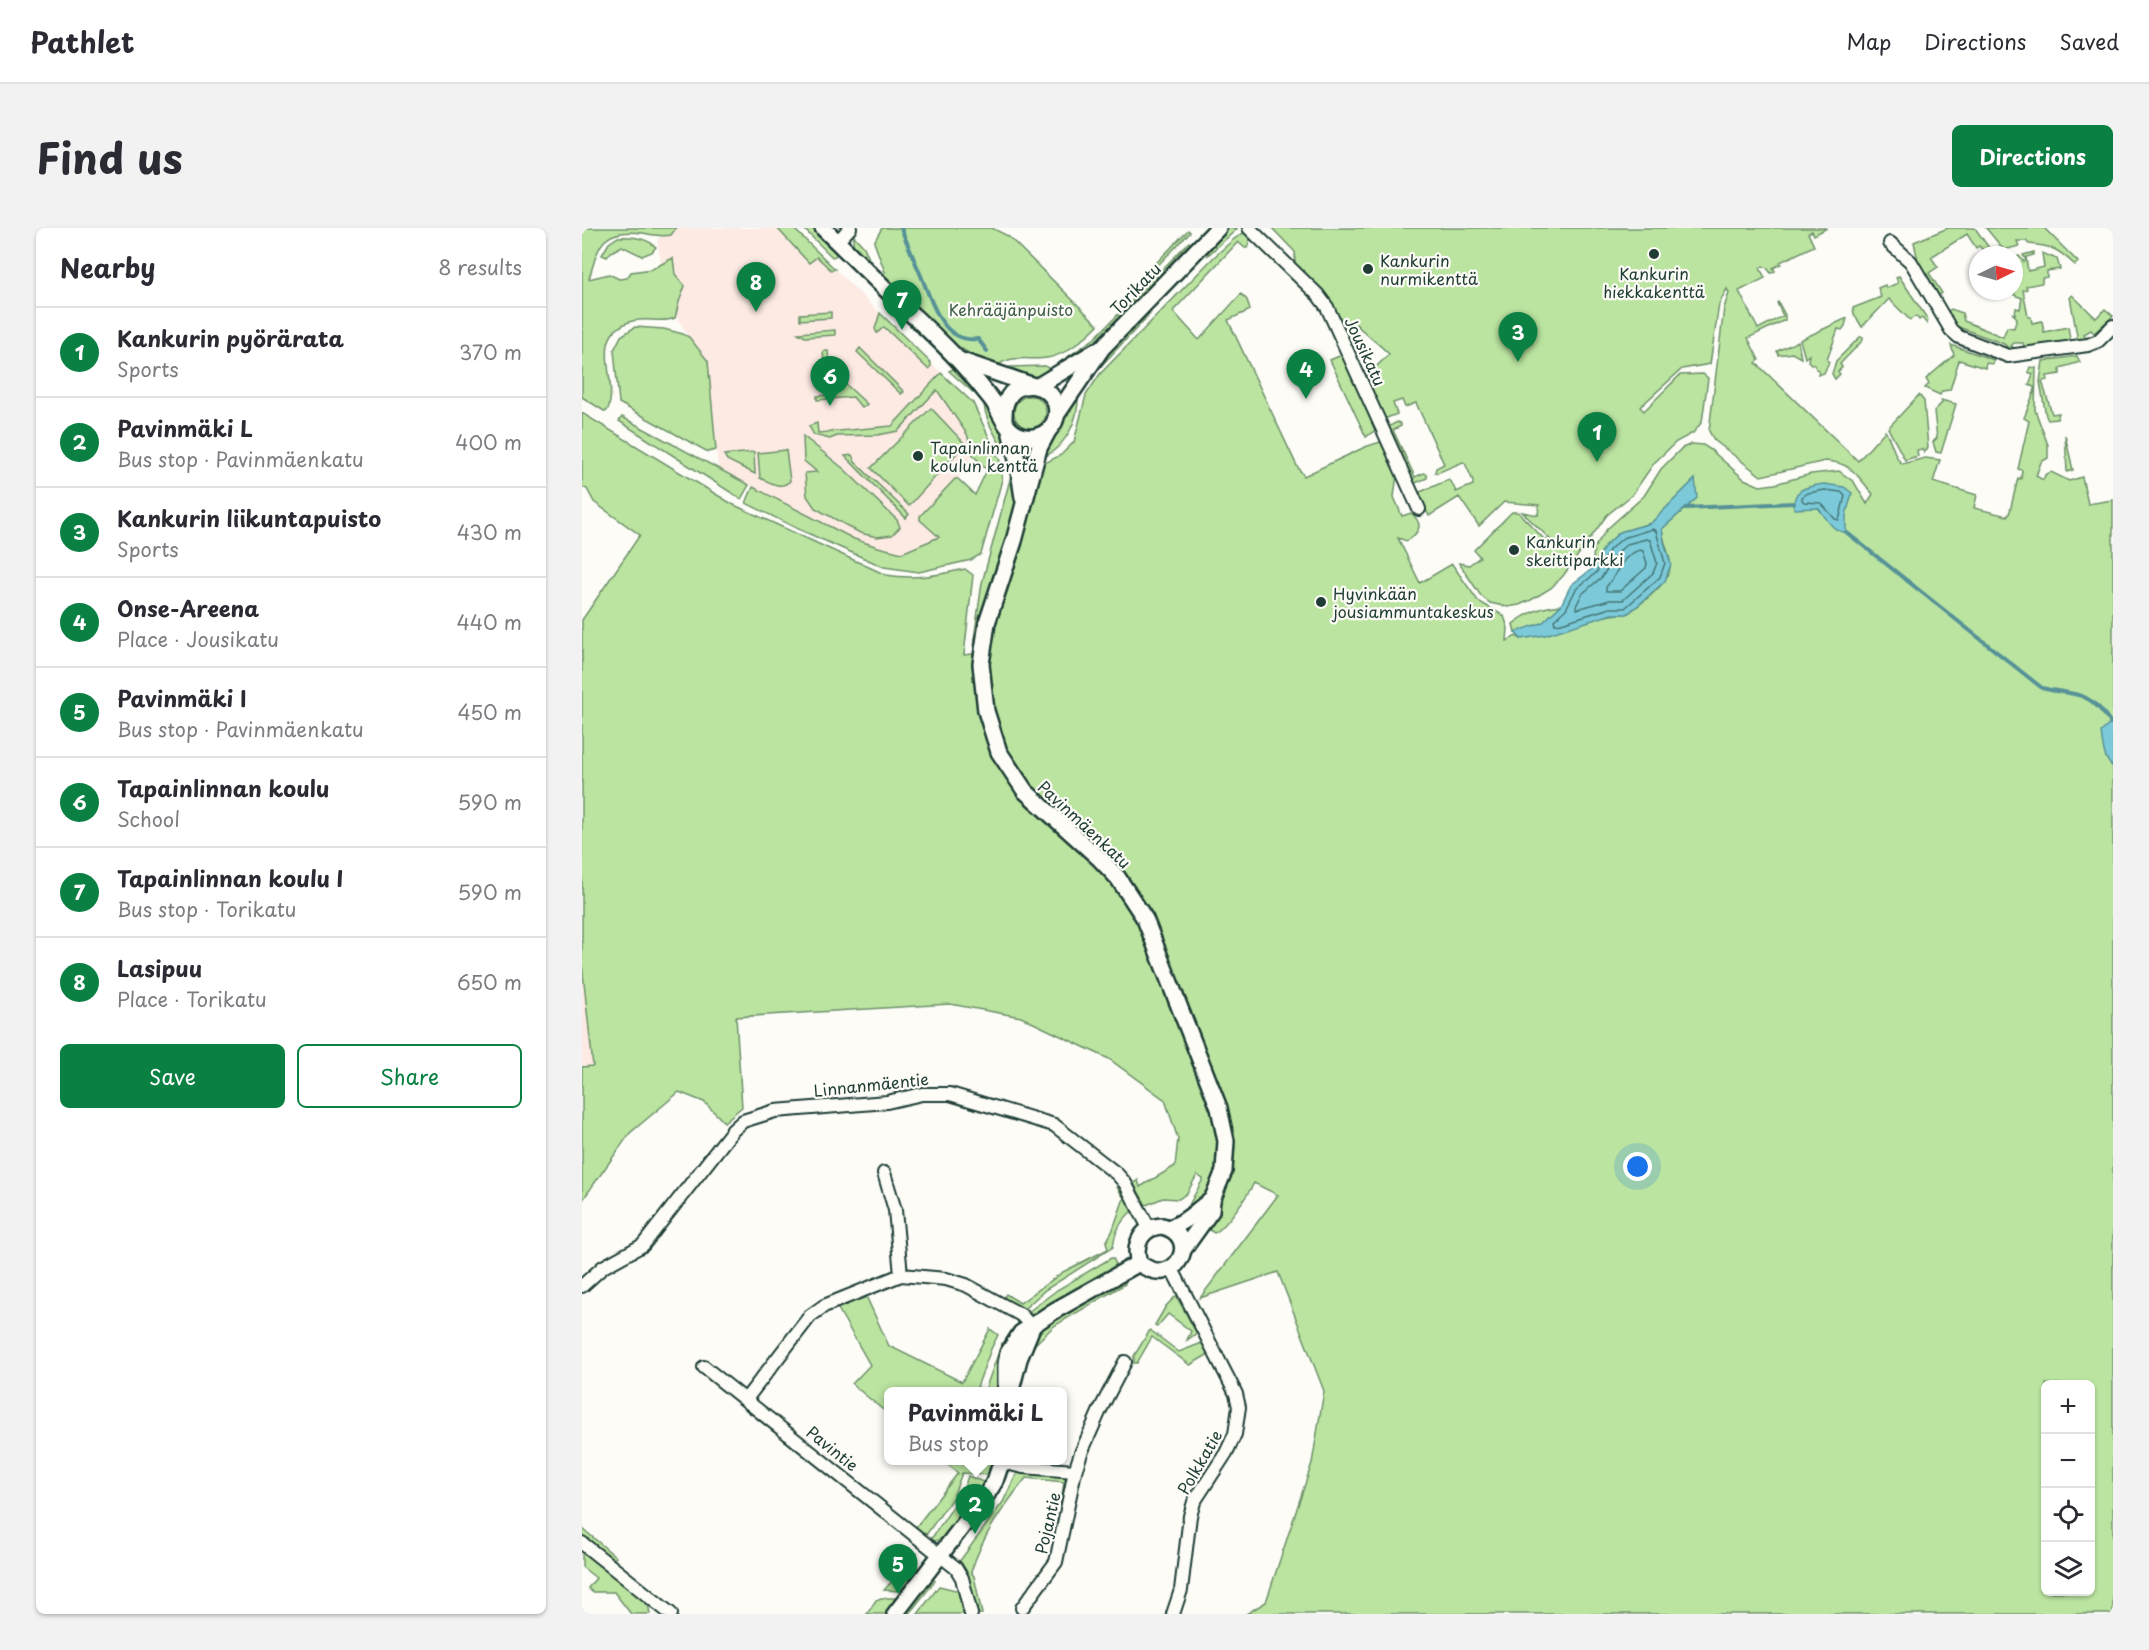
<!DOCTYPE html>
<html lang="en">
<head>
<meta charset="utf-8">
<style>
	:root { --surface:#fff; --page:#f2f2f3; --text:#2b2b33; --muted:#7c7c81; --line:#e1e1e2; --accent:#0b8043 }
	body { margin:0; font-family:"Playpen Sans",sans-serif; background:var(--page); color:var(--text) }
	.controls { position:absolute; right:18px; bottom:18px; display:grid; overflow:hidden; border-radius:9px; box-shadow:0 2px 4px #0004 }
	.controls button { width:54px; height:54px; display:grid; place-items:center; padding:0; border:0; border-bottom:2px solid var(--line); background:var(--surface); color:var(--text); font:30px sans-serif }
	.compass { position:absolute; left:1387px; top:18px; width:54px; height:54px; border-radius:50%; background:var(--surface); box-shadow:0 2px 4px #0004; rotate:85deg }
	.you { position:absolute; left:1056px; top:939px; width:21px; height:21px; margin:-15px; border:4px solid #fff; border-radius:50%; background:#1a73e8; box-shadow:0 0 0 9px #1a73e833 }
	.badge { display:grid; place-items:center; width:39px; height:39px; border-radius:50%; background:var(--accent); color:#fff; font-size:20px; font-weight:700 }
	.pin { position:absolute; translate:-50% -50px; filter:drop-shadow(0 2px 3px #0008) }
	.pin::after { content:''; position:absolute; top:32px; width:21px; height:18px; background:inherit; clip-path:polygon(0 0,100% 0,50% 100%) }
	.popup { position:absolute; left:302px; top:1159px; width:183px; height:78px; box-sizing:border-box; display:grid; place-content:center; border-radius:9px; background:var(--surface); filter:drop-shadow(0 2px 4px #0005); font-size:20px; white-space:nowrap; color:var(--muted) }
	.popup b { font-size:22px; color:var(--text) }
	.popup::after { content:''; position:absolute; left:50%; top:100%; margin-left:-12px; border:12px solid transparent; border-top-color:var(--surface) }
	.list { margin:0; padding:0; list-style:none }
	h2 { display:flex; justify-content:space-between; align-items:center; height:78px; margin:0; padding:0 24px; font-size:26px }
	h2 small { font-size:20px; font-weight:400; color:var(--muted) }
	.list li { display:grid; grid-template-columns:39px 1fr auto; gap:18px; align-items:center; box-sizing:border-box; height:90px; padding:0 24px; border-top:2px solid var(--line) }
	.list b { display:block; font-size:22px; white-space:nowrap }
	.list p { margin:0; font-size:20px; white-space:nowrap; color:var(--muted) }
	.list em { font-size:20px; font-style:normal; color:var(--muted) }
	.actions { display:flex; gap:12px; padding:18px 24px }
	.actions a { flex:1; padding:14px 0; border:2px solid var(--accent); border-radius:9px; text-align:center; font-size:21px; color:var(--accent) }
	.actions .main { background:var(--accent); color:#fff }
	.icon { flex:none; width:33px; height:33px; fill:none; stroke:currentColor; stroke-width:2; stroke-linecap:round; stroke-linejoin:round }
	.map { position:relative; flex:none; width:1531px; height:1386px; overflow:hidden; border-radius:9px }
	header { display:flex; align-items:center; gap:36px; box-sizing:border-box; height:84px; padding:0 30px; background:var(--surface); border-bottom:2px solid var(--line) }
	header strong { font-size:28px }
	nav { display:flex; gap:33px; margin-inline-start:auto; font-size:21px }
	.intro { display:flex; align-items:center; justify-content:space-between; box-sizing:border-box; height:144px; padding:0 36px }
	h1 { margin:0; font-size:42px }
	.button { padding:15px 27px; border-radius:9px; background:var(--accent); color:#fff; font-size:21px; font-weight:700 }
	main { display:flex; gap:36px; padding:0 36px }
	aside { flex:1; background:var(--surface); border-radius:9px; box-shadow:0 2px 4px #0004 }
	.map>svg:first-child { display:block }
	.built { fill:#fceae3 }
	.green { fill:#bbe4a0; stroke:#6d906a; stroke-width:1.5; fill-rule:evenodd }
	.water { fill:#7ccad9; stroke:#579297; stroke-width:1.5 }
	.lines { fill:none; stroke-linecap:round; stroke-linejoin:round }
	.shore { stroke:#447576; stroke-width:1.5 }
	.stream { stroke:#579297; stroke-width:4 }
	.minor-casing { stroke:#1f3d34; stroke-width:16 }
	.tertiary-casing { stroke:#1f3d34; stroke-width:20 }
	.minor { stroke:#fdfcf7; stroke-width:12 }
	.tertiary { stroke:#fdfcf7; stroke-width:15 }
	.poi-dot { fill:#1f3d34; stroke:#fdfcf7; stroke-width:2 }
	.labels { text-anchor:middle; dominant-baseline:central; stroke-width:4.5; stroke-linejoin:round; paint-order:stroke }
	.poi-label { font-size:16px; fill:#1f3d34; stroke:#fdfcf7; text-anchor:start }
	.street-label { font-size:16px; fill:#1f3d34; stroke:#fdfcf7 }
	.park-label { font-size:16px; fill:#3e5e4a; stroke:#fdfcf7 }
</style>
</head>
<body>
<header>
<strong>Pathlet</strong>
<nav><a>Map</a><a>Directions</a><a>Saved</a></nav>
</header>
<div class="intro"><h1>Find us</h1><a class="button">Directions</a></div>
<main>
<aside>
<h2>Nearby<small>8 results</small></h2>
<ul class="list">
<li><span class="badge">1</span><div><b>Kankurin pyörärata</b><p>Sports</p></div><em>370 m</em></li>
<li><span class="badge">2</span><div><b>Pavinmäki L</b><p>Bus stop · Pavinmäenkatu</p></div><em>400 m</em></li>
<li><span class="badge">3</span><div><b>Kankurin liikuntapuisto</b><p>Sports</p></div><em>430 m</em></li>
<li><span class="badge">4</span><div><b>Onse-Areena</b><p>Place · Jousikatu</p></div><em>440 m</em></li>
<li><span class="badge">5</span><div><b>Pavinmäki I</b><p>Bus stop · Pavinmäenkatu</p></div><em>450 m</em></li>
<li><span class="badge">6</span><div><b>Tapainlinnan koulu</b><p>School</p></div><em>590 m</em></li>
<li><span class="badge">7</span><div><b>Tapainlinnan koulu I</b><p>Bus stop · Torikatu</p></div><em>590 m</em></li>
<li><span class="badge">8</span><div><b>Lasipuu</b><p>Place · Torikatu</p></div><em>650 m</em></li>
</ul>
<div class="actions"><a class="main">Save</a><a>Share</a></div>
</aside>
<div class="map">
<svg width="1531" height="1386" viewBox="0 0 1531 1386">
	<rect width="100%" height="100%" fill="#fdfcf7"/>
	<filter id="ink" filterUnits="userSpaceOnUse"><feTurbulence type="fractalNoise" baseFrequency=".0167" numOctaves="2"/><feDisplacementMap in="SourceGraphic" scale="12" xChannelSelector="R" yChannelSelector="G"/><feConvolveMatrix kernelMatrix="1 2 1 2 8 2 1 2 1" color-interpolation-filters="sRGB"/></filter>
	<g filter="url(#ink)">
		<g class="built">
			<polygon points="86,0 211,0 359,145 352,158 385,206 391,227 376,251 373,252 359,308 320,325 296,319 272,311 245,298 136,240 126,133 107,109 87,77 75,12"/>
			<polygon points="0,736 11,838 0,839"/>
		</g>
		<g class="green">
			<path d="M0 0H94L89 7C79 9 71 7 61 5 19 0 17 17 7 51L27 46 37 51 45 50 49 44 70 41 91 30 93 46 103 58 97 74 93 90C79 96 62 88 47 94 5 110 39 154 25 183H22L0 169Z"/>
			<polygon points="195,0 211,0 253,41 249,42 235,29 227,35"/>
			<polygon points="221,0 230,0 256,24 253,28 250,29"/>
			<path d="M300 0H410L426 8 516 97C503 110 485 127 465 130 447 133 426 125 412 141L377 119 300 48 303 44 292 14Z"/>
			<polygon points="655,0 655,1 625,28 630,17 645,1"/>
			<path d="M690 0H1245L1232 7 1230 3 1226 5 1232 18 1198 34 1199 36 1191 40 1193 43 1189 45 1185 40 1181 38 1178 40 1183 50 1157 63 1176 101 1201 88 1195 75 1196 74 1203 87V92L1166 110 1177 132 1174 135 1276 233 1303 203C1311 214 1311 228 1320 236L1343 230 1358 232 1351 254 1395 267 1392 280 1425 288 1427 287 1436 250 1439 251 1440 242 1436 241 1447 193 1442 190 1452 164V159L1447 157 1451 146 1446 144 1448 139 1454 140 1453 182 1466 217V230L1459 234 1454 248 1461 252 1463 247 1469 244 1487 253 1500 249 1506 276 1531 272V1386H664L684 1374 730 1235 742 1163 696 1044 618 1070 696 967 672 955C667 965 642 1002 632 1005L624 1000 644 964 629 955 620 970 608 980 607 977 621 951 615 947 605 965 597 971 581 970 564 977 552 956 556 952 558 959 593 938 596 911 583 872 527 831 439 789 368 776 154 789 160 879 142 894 122 874 97 864 48 905 0 973V839L11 838 0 736V392L58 307 12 274 5 261 0 259V185L150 276 304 347C333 352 355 347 383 341L391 347 382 427 407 424 412 393 440 313 457 240 459 237 479 227 492 214 504 167 518 146 632 29 652 11 663 4 669 9 665 20H663L656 14 591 83 617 112 659 66 665 72 668 82 646 92 715 238 722 248 783 219 798 214 804 218 815 246 812 269 820 288 829 285C842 296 838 304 825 313L816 310 838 355 870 336 896 373 922 388 926 400 925 413 934 408 939 411C973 405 1012 385 1045 386 1059 376 1092 353 1088 333 1086 322 1081 312 1080 301L1114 271 1113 252 1069 295 1038 304 1023 318 1010 341 1012 320 1025 301 1062 268 1079 241 1100 220 1110 216 1121 217 1129 222 1162 251 1178 258 1193 256 1229 246 1257 243 1272 254 1285 276 1291 266C1276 249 1270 234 1243 233L1179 248 1132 212 1127 203 1142 80 1147 65 1145 61 1137 76 1128 136 1100 141 1058 179 1062 183 1098 147 1121 146 1126 150 1120 194 1111 205 1094 214 1072 235 1050 267 1025 287 981 348 969 360 949 372 937 377 926 379 908 375 899 368 877 335 887 337 898 329 892 322 930 284H936L962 311 970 313 940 284 956 287 957 277 922 274 897 298 877 269 847 288 836 265 866 252 870 255 874 264 891 257V253L883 235 881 234 855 245 853 244 854 240 862 236 834 175 823 179 820 172 811 175 815 186 802 191 783 150 807 126C795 114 785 108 774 96L763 106 713 40V24ZM1464 1156H1508V1364H1464Z"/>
			<polygon points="1366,0 1393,0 1412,27 1406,27 1397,18 1394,20 1385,6 1349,29 1356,39 1347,45 1360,65 1355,69 1337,38 1332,14"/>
			<path d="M1404 0H1462L1496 34 1493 37C1476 21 1470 18 1447 16L1444 13H1435L1437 18 1422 22Z"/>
			<polygon points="606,2 608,4 552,62 550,60"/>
			<path d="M272 8 282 19 291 40C282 31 267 22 272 8Z"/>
			<path d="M36 9C49 8 65 10 74 19L70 24 60 28 40 18 29 24 25 29 20 27 27 15Z"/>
			<polygon points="607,14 609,18 532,97 510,117 480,137 480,133 513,110"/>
			<polygon points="1452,24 1452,27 1444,29 1446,43 1462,39 1460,25 1475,31 1478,41 1465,43 1465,49 1460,50 1460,55 1444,58 1445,61 1441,62 1446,89 1449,89 1450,95 1460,93 1462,104 1486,99 1488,111 1487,114 1438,122 1438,119 1442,118 1441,115 1432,115 1429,118 1431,119 1433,123 1427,121 1422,116 1371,97 1364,85 1369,81 1380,85 1382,93 1421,109 1425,99 1432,100 1435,90 1430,85 1433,86 1434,80 1438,81 1440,70 1432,67 1436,50 1432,48 1435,39 1432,38 1432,30 1437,28 1442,34 1444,32 1441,27"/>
			<polygon points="1317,48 1346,92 1345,96 1340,90 1337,92 1334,88 1328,92 1307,71 1280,99 1272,86 1271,80 1299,69 1296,60 1303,57 1304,60 1316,55 1314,49"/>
			<polygon points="1490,67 1514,90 1523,81 1531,88 1512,105 1509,102 1502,106 1505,112 1496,113 1488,69"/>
			<polygon points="249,84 249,90 218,92 218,86"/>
			<polygon points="298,85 349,135 349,138 346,141 302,99 295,105 293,101"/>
			<polygon points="568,86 502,156 515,136 561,87"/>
			<polygon points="1265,90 1263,98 1260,102 1256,101 1245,132 1247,134 1242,145 1236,147 1237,142 1234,141 1233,137 1229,136 1226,133 1227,127 1223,130 1218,112"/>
			<polygon points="53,99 82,101 101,106 107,109 126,133 134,222 126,224 37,175 32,122 39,108"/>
			<polygon points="253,102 253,107 223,109 216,105"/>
			<polygon points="1278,109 1281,109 1281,112 1258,136 1260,139 1256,144 1258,146 1253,151 1250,146 1254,133"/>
			<polygon points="1216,113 1219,130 1210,125 1197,127 1195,123"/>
			<polygon points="1369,117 1412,132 1410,136 1404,135 1403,140 1377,132 1368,162 1360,163 1358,167 1343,160 1347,156 1344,151 1372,127"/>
			<polygon points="278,120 322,164 319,166 275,124"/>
			<polygon points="241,123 246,123 248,142 285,176 283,178 279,179 271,169 235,172 235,168 245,167"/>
			<polygon points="762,126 796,200 784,209 748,132"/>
			<polygon points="1495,128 1498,134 1478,140 1478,146 1465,148 1466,152 1460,153 1470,186 1477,185 1475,191 1466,192 1464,188 1458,154 1461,133"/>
			<path d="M463 138 471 143C454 152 440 149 423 141L428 139Z"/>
			<polygon points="374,140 396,163 392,165 367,143"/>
			<polygon points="359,145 391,175 418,233 420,252 399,326 389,332 337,344 302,339 214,300 164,275 171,259 272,311 296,319 320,325 357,309 338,292 338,288 373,251 376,251 393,267 405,242 391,227 385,206 355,162 316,203 296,207 255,208 248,211 232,207 227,198 235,195 236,205 310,198"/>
			<path d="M496 167C497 191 485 216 464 228L461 226 467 212 476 204 487 176Z"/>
			<polygon points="1337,167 1342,173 1346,220 1342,225 1340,221 1335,222 1336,228 1323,232 1306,200"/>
			<circle cx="448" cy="184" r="16"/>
			<path d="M402 172 428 218 427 231C418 215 401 191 402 172Z"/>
			<polygon points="1359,172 1374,176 1359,225 1354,224 1351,214 1355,210 1352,183 1360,175"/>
			<polygon points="349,180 383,216 327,278 289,240"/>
			<polygon points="40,189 167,257 159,271 37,193"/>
			<polygon points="815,194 819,196 819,198 811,202 833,249 842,245 845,247 845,250 831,256 806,199"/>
			<polygon points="1483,207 1491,242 1485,244"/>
			<polygon points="221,208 262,241 315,292 318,299 310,307 295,309 278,305 233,280 225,268 223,245 235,244 222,233"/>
			<path d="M204 222 208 253C198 262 190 255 178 250L176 225Z"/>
			<polygon points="172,224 173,246 145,232 142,227"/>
			<polygon points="270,227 273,234 327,286 324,290 263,228"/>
			<path d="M430 244C445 292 404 362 394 412L392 411 400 355Z"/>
			<path d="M979 377 960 396 933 404 931 396C946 384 960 379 979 377Z"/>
			<path d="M538 956 551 982C539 993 533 1002 531 1019L463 1062 442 1081 422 1070 424 1066 438 1075 481 1044 526 1021 524 1014 530 1004 542 970 535 959Z"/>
			<polygon points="529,1030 531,1030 534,1037 517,1049 455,1086 446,1084 475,1062"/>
			<path d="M543 1053V1056L472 1098 448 1121C450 1117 451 1112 454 1108 467 1087 520 1063 543 1053Z"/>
			<polygon points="284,1068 307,1118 380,1154 408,1101 416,1107 409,1121 395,1159 403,1162 420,1115 423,1114 425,1116 417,1135 417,1163 306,1164 306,1186 270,1156 288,1137 255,1079"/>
			<polygon points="594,1068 615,1105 605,1112 609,1103 586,1086 575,1099 573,1097 584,1078"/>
			<polygon points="568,1102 597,1124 620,1115 627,1126 608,1137 570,1109 555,1135 552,1135 552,1128"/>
			<polygon points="361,1233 413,1233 408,1247 380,1245 371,1269 344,1307 334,1299 376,1245"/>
			<path d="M435 1245 481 1249 484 1252 485 1257 479 1288 477 1287 482 1254 444 1250C420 1281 401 1306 389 1344L392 1348 400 1386H395L385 1346 377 1334 421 1274Z"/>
			<polygon points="386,1248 404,1255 365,1309 353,1313 349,1311 380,1266"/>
			<polygon points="1,1301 34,1329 31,1332 0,1308"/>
			<polygon points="0,1323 66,1375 68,1386 49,1386 32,1364 10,1364 6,1360 14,1350 0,1339"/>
			<polygon points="335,1326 335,1342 319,1363 302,1362"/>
			<polygon points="349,1350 353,1353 327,1386 321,1386"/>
			<polygon points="357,1358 378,1363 383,1386 336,1386"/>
			<polygon points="299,1370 313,1370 312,1372 315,1374 306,1386 285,1386 294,1372"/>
		</g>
		<g class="water">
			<polygon points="1113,251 1115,270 1080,301 1082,314 1089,336 1083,353 1059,375 1045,386 1030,386 963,407 939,411 933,404 960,395 979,377 989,357 1010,341 1023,318 1038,304 1069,295"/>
			<path d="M1242 256 1262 259 1270 265 1264 287V304C1251 305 1244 289 1236 280L1212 281C1210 260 1225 259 1242 256Z"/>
			<path d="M1531 493V539C1521 531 1521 516 1519 504Z"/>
		</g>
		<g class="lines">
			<g class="shore">
				<polygon points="1243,262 1259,264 1263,268 1257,292 1253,291 1239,275 1222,274 1220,272 1220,269 1226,265"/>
				<polygon points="1070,301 1074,303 1083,335 1078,349 1043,380 1028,380 976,396 973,396 972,392 984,381 994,361 1014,345 1028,321 1041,310"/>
				<polygon points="1064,311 1068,312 1075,335 1071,345 1041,372 1028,372 995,381 994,378 1000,366 1020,349 1034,326 1045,316"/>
				<path d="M1058 322 1061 323 1065 335 1064 340 1038 363H1024V359C1036 346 1039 327 1058 322Z"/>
			</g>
			<g class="stream">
				<path d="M319 0C325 15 331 29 337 43 349 69 358 116 396 111L405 123"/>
				<polyline points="1104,280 1212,275"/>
				<path d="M1264 304 1460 460C1473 464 1493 464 1504 470 1515 475 1522 486 1529 495"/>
			</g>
			<defs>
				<g id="minor">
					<polyline points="667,0 736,67 745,79 837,281"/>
					<polyline points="255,14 268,0"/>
					<polyline points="1308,15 1329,34 1369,102 1377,109 1426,128 1506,117 1516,113 1531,98"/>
					<polyline points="302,945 313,982 319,1047"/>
					<polyline points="590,1041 654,1166 657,1179 653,1206 644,1225 612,1274 608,1288 599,1362 591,1386"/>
					<polyline points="0,1058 21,1039 61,1017 151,902 161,893 193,883 305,874 340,866 368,866 472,897 535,946 543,955 567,1000"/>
					<polyline points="122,1139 374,1340 380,1350 389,1386"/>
					<polyline points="164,1171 228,1088 242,1078 319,1047 364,1051 384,1057 439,1087 450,1099"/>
					<polyline points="419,1234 441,1239 493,1243"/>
					<polyline points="0,1315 89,1386"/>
					<polyline points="440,1380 474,1334 493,1243 499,1225 518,1182 543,1134"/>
				</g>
				<g id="tertiary">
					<path d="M241 0C268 26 295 53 323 80 341 97 361 115 378 134 389 146 400 159 410 172 417 181 421 196 430 203 449 219 480 203 474 177 468 154 434 150 425 172 422 178 422 184 422 190"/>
					<polyline points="377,132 449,157"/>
					<polyline points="456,158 514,123"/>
					<polyline points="475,186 520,120 636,0"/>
					<polyline points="428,202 436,236 441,270"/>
					<polyline points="466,203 457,220 432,313 405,395 399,436 404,483 417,524 443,563 518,631 536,650 563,691 637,880 644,913 642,943 630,972 629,983 601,1022"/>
					<path d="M580 998C621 1008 594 1064 557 1035 551 1016 560 999 580 998Z"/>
					<path d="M588 1000C609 992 613 982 630 972"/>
					<polyline points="430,1158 437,1131 450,1099"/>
					<polyline points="424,1164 424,1136 426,1125 439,1105 472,1083 557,1035"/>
					<polyline points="313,1386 405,1266 413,1253 420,1232"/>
				</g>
			</defs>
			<use href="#minor" class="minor-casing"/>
			<use href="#tertiary" class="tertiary-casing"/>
			<use href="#minor" class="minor"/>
			<use href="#tertiary" class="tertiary"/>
		</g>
	</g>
	<g class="poi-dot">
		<circle cx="1072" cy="26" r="6"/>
		<circle cx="786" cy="41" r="6"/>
		<circle cx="336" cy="228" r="6"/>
		<circle cx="932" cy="322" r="6"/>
		<circle cx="739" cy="374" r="6"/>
	</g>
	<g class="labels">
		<g class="poi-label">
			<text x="798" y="32">Kankurin<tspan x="798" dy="18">nurmikenttä</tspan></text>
			<text x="1072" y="45" text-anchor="middle">Kankurin<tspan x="1072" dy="18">hiekkakenttä</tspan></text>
			<text x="348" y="219">Tapainlinnan<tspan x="348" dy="18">koulun kenttä</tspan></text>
			<text x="944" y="313">Kankurin<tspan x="944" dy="18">skeittiparkki</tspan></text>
			<text x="751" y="365">Hyvinkään<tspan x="751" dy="18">jousiammuntakeskus</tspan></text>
		</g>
		<g class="street-label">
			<text transform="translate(553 60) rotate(-46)">Torikatu</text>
			<text transform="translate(784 123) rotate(65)">Jousikatu</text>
			<text transform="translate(503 596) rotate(43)">Pavinmäenkatu</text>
			<text transform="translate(289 856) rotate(-6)">Linnanmäentie</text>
			<text transform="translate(251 1220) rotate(39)">Pavintie</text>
			<text transform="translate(617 1234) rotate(-60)">Polkkatie</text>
			<text transform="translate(465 1295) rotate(-77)">Pojantie</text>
		</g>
		<g class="park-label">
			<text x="429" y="81">Kehrääjänpuisto</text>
		</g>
	</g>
</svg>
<div class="controls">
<button>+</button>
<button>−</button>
<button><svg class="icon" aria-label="locate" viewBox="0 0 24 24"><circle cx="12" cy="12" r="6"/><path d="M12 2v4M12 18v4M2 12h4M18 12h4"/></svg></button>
<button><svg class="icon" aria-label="layers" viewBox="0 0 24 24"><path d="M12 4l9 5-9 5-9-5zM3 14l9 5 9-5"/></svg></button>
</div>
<svg class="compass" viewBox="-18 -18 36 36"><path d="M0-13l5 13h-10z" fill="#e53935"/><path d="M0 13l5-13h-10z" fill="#7c7c81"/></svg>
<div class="you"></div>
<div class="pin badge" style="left:1015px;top:234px">1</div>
<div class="pin badge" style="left:393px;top:1306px">2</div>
<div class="popup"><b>Pavinmäki L</b>Bus stop</div>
<div class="pin badge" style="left:936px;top:134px">3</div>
<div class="pin badge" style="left:724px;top:171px">4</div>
<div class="pin badge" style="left:316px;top:1366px">5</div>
<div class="pin badge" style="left:248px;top:178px">6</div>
<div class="pin badge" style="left:320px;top:102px">7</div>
<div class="pin badge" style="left:174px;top:84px">8</div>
</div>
</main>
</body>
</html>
